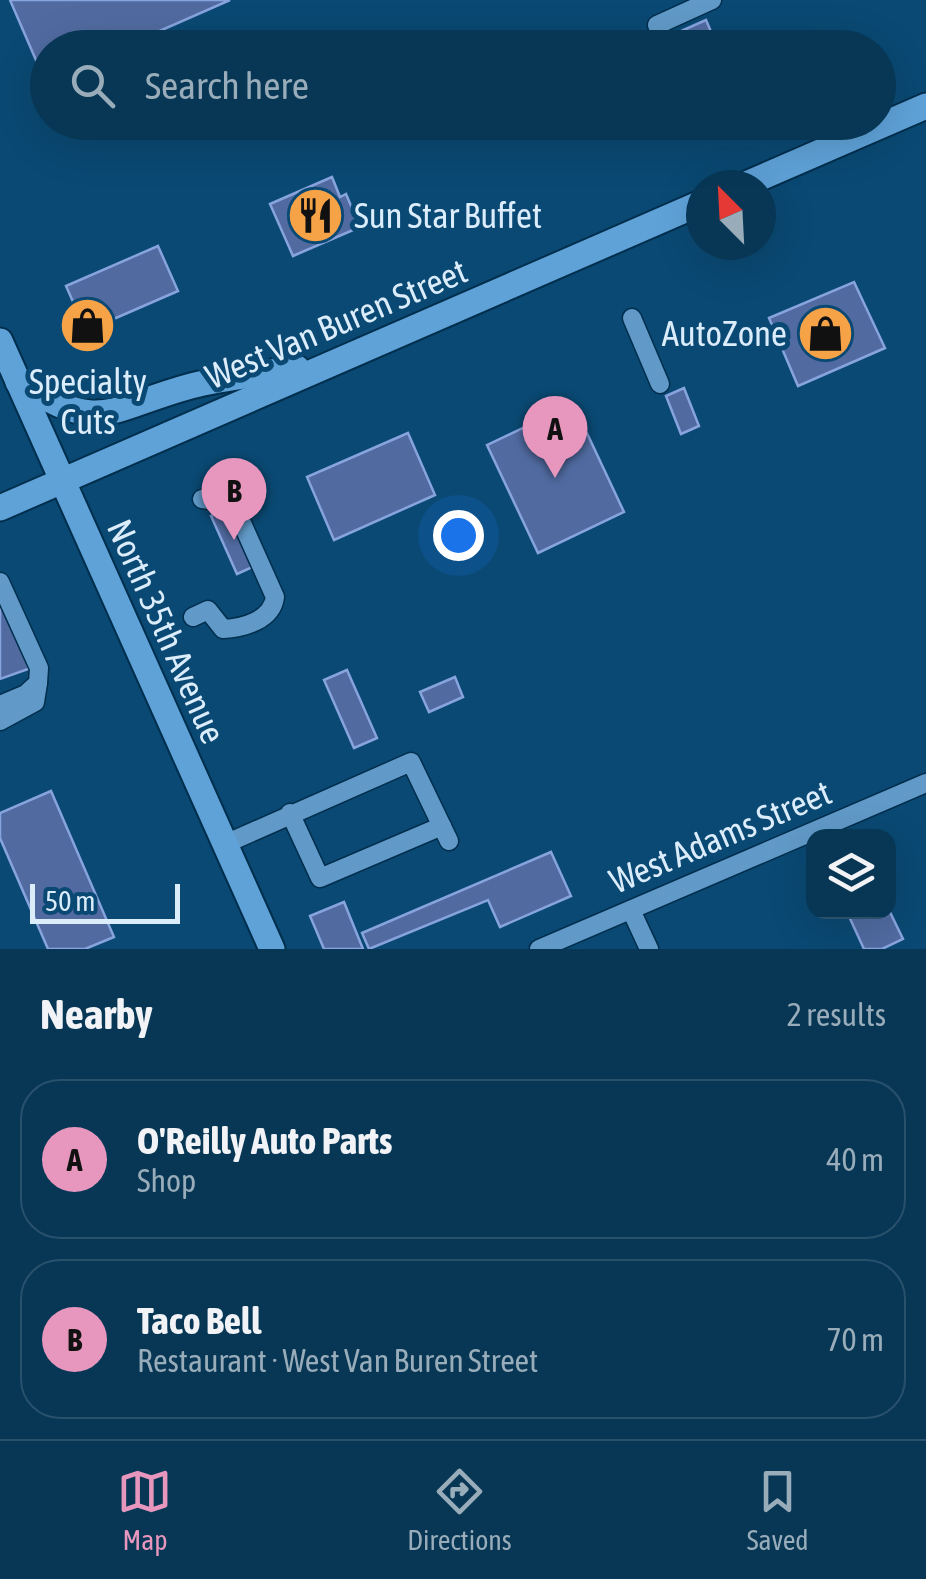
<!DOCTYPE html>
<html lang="en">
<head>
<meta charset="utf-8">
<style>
	:root { --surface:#083756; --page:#164260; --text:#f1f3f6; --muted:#98acb9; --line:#29516c; --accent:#e797bd }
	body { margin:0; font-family:"Asap Condensed",sans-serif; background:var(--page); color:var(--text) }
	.controls { position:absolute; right:30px; bottom:30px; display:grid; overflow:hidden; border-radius:20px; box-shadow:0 10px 40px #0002 }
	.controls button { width:90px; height:90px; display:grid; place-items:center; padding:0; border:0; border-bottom:2px solid var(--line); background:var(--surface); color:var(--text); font:50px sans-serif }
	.compass { position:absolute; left:686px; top:170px; width:90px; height:90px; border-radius:50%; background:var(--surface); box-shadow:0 10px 40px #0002; rotate:336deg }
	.scale { position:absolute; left:30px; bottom:25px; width:150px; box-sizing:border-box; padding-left:10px; border:5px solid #dbecfb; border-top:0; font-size:28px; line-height:35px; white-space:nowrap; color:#dbecfb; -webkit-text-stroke:8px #0a4973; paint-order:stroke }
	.you { position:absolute; left:458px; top:535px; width:35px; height:35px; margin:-25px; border:8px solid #fff; border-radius:50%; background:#1a73e8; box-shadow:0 0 0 15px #1a73e833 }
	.badge { display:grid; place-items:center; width:65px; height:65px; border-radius:50%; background:var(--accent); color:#111; font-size:32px; font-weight:700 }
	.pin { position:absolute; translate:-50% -82px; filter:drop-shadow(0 2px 5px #0008) }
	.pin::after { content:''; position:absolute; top:52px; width:35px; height:30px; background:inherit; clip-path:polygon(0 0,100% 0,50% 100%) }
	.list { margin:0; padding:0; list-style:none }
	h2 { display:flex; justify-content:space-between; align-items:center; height:130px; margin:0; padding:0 40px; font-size:42px }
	h2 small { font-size:32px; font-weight:400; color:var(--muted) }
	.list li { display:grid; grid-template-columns:65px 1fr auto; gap:30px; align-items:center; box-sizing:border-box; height:160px; margin:0 20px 20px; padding:0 20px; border:2px solid var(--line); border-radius:40px }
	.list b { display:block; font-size:38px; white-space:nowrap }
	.list p { margin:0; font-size:32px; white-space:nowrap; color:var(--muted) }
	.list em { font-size:32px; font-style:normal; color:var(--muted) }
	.icon { flex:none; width:55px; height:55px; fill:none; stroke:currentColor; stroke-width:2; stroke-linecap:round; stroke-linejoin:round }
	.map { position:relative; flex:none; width:926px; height:949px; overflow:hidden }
	.search { position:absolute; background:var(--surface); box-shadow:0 10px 40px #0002; left:30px; right:30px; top:30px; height:110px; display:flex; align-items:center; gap:25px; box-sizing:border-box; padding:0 35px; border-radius:55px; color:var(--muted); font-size:38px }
	.sheet { height:490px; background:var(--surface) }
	nav { display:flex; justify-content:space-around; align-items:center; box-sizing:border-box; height:140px; border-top:2px solid var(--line); background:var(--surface); font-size:28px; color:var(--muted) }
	nav a { display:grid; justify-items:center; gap:5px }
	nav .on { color:var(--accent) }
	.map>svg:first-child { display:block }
	.building { fill:#516ba1; stroke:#88a4df; stroke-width:2.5 }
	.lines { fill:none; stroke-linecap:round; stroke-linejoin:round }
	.minor-casing { stroke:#002e4d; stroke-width:21 }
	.major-casing { stroke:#002e4d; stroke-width:29 }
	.minor { stroke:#619ac8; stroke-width:18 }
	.major { stroke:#5fa2d8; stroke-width:25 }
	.labels { text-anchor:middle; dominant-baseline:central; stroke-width:10; stroke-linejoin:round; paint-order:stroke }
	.poi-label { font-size:35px; fill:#dbecfb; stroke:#0a4973; text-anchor:start }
	.street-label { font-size:35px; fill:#dbecfb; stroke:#0a4973 }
</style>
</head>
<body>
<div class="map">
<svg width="926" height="949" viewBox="0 0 926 949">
	<rect width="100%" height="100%" fill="#0a4973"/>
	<g class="building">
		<polygon points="10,0 230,0 121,48 48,48 45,81"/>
		<polygon points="706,20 718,48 675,48 670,36"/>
		<polygon points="332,177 340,197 346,194 360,227 293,256 270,204"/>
		<polygon points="158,246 178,291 86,331 66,286"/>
		<polygon points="854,282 885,348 798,386 769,318"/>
		<polygon points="684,388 699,426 681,434 666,396"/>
		<polygon points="578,414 624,512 538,553 487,445 548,416 553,426"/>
		<polygon points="408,433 435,495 334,540 307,477"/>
		<polygon points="231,507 257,565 237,574 211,516"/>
		<polygon points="0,596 31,668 0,679"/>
		<polygon points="347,670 377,738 354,748 324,680"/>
		<polygon points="455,677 463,697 429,712 420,692"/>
		<polygon points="51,791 114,937 85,949 48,949 0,838 0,813"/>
		<polygon points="551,852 571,896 500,927 488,900 369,949 362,933"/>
		<polygon points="344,902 363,949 324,949 310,916"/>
		<polygon points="888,908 903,939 882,949 864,949 847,912"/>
	</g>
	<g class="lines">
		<defs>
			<g id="minor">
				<polyline points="667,48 657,25 712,0"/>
				<polyline points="632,318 660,384"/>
				<polyline points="0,582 39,668 38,683 26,694 0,705"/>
				<path d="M193 617 208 610 223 629C244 628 272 620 275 597L233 503 202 499"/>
				<polyline points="0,721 35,702 38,683"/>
				<polyline points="290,813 320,878 442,826"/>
				<polyline points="225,844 411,762 449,841"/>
				<polyline points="631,910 649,949"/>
				<polyline points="539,949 926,783"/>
			</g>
			<g id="major">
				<polyline points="744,185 926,106"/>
				<polyline points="0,341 272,949"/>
				<path d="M18 382C103 435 106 409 191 386 225 377 262 374 297 368"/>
				<polyline points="0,508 701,203"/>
			</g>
		</defs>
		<use href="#minor" class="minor-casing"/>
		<use href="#major" class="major-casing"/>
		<use href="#minor" class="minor"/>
		<use href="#major" class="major"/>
	</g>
	<defs>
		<symbol id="restaurant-disc" viewBox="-11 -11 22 22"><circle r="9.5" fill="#f6a247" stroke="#0a4973"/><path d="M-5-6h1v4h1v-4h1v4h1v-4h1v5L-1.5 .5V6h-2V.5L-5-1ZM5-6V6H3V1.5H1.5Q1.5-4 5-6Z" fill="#111"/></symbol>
		<symbol id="shop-disc" viewBox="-11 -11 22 22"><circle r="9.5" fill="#f6a247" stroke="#0a4973"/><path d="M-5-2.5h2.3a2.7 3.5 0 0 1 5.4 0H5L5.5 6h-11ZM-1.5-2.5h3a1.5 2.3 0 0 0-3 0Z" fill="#111"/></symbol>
	</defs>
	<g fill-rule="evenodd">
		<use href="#restaurant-disc" x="284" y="184" width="63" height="63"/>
		<use href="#shop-disc" x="56" y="294" width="63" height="63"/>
		<use href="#shop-disc" x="794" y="302" width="63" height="63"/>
	</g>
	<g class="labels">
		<g class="poi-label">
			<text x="354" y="215">Sun Star Buffet</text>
			<text x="787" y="333" text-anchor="end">AutoZone</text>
			<text x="88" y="381" text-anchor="middle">Specialty<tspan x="88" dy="40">Cuts</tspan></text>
		</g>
		<g class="street-label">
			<text transform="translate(336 323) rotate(-23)">West Van Buren Street</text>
			<text transform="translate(167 631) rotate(66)">North 35th Avenue</text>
			<text transform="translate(720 836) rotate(-23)">West Adams Street</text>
		</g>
	</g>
</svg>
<div class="controls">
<button><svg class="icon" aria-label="layers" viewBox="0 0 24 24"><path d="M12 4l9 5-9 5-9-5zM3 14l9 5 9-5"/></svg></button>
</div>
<svg class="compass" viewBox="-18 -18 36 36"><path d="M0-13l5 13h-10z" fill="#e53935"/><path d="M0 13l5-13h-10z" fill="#98acb9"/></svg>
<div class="scale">50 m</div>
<div class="you"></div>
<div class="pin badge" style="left:555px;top:478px">A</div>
<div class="pin badge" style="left:234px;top:540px">B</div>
<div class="search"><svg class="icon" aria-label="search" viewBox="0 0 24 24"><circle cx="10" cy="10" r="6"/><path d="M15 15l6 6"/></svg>Search here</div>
</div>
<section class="sheet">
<h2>Nearby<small>2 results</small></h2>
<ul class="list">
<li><span class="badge">A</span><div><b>O'Reilly Auto Parts</b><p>Shop</p></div><em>40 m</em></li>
<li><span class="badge">B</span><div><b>Taco Bell</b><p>Restaurant · West Van Buren Street</p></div><em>70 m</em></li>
</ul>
</section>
<nav>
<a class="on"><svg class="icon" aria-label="map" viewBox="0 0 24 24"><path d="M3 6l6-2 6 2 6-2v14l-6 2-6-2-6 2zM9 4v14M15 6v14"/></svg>Map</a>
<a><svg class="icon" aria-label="directions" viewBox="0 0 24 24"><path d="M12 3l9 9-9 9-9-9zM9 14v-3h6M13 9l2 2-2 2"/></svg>Directions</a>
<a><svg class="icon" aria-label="saved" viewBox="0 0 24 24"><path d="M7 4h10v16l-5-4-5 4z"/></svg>Saved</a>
</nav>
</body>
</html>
